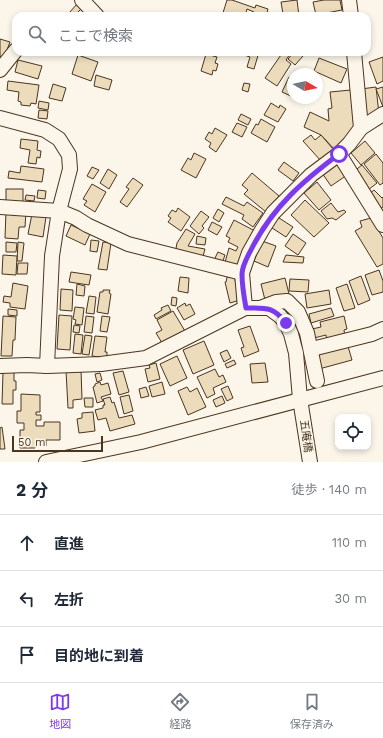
<!DOCTYPE html>
<html lang="ja">
<head>
<meta charset="utf-8">
<style>
	:root { --surface:#fff; --page:#f2f2f3; --text:#1f2937; --muted:#747a83; --line:#e0e1e3; --accent:#7c3aed }
	body { margin:0; font-family:"Work Sans","Noto Sans JP",sans-serif; background:var(--page); color:var(--text) }
	.controls { position:absolute; right:12px; bottom:12px; display:grid; overflow:hidden; border-radius:8px; box-shadow:0 2px 6px #0003 }
	.controls button { width:36px; height:36px; display:grid; place-items:center; padding:0; border:0; border-bottom:1px solid var(--line); background:var(--surface); color:var(--text); font:20px sans-serif }
	.compass { position:absolute; left:287px; top:68px; width:36px; height:36px; border-radius:50%; background:var(--surface); box-shadow:0 2px 6px #0003; rotate:99deg }
	.scale { position:absolute; left:12px; bottom:10px; width:91px; box-sizing:border-box; padding-left:4px; border:2px solid #4a3520; border-top:0; font-size:11px; line-height:14px; white-space:nowrap; color:#4a3520; -webkit-text-stroke:3px #fbf6e9; paint-order:stroke }
	.stop { position:absolute; width:12px; height:12px; margin:-9px; border:3px solid #7c3aed; border-radius:50%; background:#fff }
	.stop.end { background:#7c3aed; border-color:#fff; box-shadow:0 1px 4px #0008 }
	.list { margin:0; padding:0; list-style:none }
	h2 { display:flex; justify-content:space-between; align-items:center; height:52px; margin:0; padding:0 16px; font-size:17px }
	h2 small { font-size:13px; font-weight:400; color:var(--muted) }
	.list li { display:grid; grid-template-columns:26px 1fr auto; gap:12px; align-items:center; box-sizing:border-box; height:56px; padding:0 16px; border-top:1px solid var(--line) }
	.list b { display:block; font-size:15px; white-space:nowrap }
	.list em { font-size:13px; font-style:normal; color:var(--muted) }
	.icon { flex:none; width:22px; height:22px; fill:none; stroke:currentColor; stroke-width:2; stroke-linecap:round; stroke-linejoin:round }
	.map { position:relative; flex:none; width:383px; height:462px; overflow:hidden }
	.search { position:absolute; background:var(--surface); box-shadow:0 2px 6px #0003; left:12px; right:12px; top:12px; height:44px; display:flex; align-items:center; gap:10px; box-sizing:border-box; padding:0 14px; border-radius:12px; color:var(--muted); font-size:15px }
	.sheet { height:220px; background:var(--surface) }
	nav { display:flex; justify-content:space-around; align-items:center; box-sizing:border-box; height:56px; border-top:1px solid var(--line); background:var(--surface); font-size:11px; color:var(--muted) }
	nav a { display:grid; justify-items:center; gap:2px }
	nav .on { color:var(--accent) }
	.map>svg:first-child { display:block }
	.building { fill:#ecdcbc; stroke:#4a3520 }
	.lines { fill:none; stroke-linecap:round; stroke-linejoin:round }
	.minor-casing { stroke:#4a3520; stroke-width:16 }
	.minor { stroke:#fbf6e9; stroke-width:14 }
	.route { stroke:#7c3aed; stroke-width:5 }
	.labels { text-anchor:middle; dominant-baseline:central; stroke-width:3; stroke-linejoin:round; paint-order:stroke }
	.street-label { font-size:11px; fill:#4a3520; stroke:#fbf6e9 }
</style>
</head>
<body>
<div class="map">
<svg width="383" height="462" viewBox="0 0 383 462">
	<rect width="100%" height="100%" fill="#fbf6e9"/>
	<g class="building">
		<polygon points="227,0 232,0 255,8 256,5 268,9 266,16 253,16 254,12 247,9 245,16 222,16"/>
		<polygon points="297,0 299,16 290,16 289,13 283,14 281,2"/>
		<polygon points="324,0 340,0 342,10 316,15 313,2"/>
		<polygon points="77,4 82,8 74,16 73,16 69,13"/>
		<polygon points="0,39 10,42 4,58 0,56"/>
		<polygon points="235,52 259,52 254,69 247,67 250,57"/>
		<polygon points="283,52 288,52 290,54 286,60 291,64 277,86 265,78"/>
		<polygon points="294,52 299,52 303,56 295,65 288,59"/>
		<polygon points="206,54 217,57 215,63 218,64 216,71 213,70 212,75 201,71"/>
		<polygon points="78,55 98,62 91,81 72,74"/>
		<polygon points="383,57 383,81 377,84 369,62"/>
		<polygon points="319,58 347,69 341,83 314,71"/>
		<polygon points="18,60 42,66 38,79 15,72"/>
		<polygon points="96,75 112,80 109,90 94,86"/>
		<polygon points="289,77 293,79 293,97 282,92"/>
		<polygon points="8,81 39,85 36,104 31,103 30,106 21,105 21,102 18,101 19,92 7,90"/>
		<polygon points="244,83 250,84 248,92 242,90"/>
		<polygon points="53,84 66,88 62,101 49,98"/>
		<polygon points="376,87 379,114 364,116 361,89"/>
		<polygon points="383,87 383,107 376,89"/>
		<polygon points="351,90 355,127 335,150 321,135 304,127 310,112 329,121 328,109 332,108 330,92"/>
		<polygon points="39,101 49,103 48,110 38,108"/>
		<polygon points="271,103 279,108 280,105 286,109 278,122 264,115"/>
		<polygon points="39,110 48,111 47,119 38,118"/>
		<polygon points="241,114 251,119 248,125 238,120"/>
		<polygon points="261,119 275,127 267,142 251,133 256,124 258,125"/>
		<polygon points="237,123 247,127 242,137 232,132"/>
		<polygon points="215,128 227,135 216,152 209,147 211,143 205,139 209,132 212,134"/>
		<polygon points="311,135 315,140 321,135 333,149 321,161 303,141"/>
		<polygon points="21,139 38,141 37,150 41,151 40,158 37,157 36,164 28,163 30,150 20,148"/>
		<polygon points="365,141 375,153 361,165 351,153"/>
		<polygon points="194,153 206,159 196,178 181,170 188,158 191,160"/>
		<polygon points="376,154 383,163 383,183 380,185 364,164"/>
		<polygon points="284,162 299,173 293,181 278,170"/>
		<polygon points="338,162 347,175 331,186 322,173"/>
		<polygon points="362,165 377,183 368,190 353,172"/>
		<polygon points="21,166 44,169 42,182 8,178 9,171 20,173"/>
		<polygon points="92,167 99,170 93,179 87,176"/>
		<polygon points="108,169 117,175 109,189 100,183"/>
		<polygon points="252,173 279,196 266,212 244,194 248,190 242,185"/>
		<polygon points="133,178 143,185 127,207 120,202 129,189 126,187"/>
		<polygon points="317,182 331,200 319,210 304,193"/>
		<polygon points="92,184 106,192 95,212 84,205 87,201 83,199"/>
		<rect x="6" y="189" width="17" height="15"/>
		<polygon points="38,190 46,191 45,199 37,198"/>
		<polygon points="374,190 382,198 383,197 383,207 376,211 367,196"/>
		<polygon points="26,195 35,196 34,201 25,200"/>
		<polygon points="226,197 244,206 247,202 263,213 253,227 242,219 244,215 222,204"/>
		<polygon points="305,200 329,223 314,237 291,215"/>
		<polygon points="331,203 338,212 344,210 346,212 336,220 332,218 327,219 321,211"/>
		<polygon points="178,208 190,217 181,231 168,222 171,218 168,216 172,210 176,212"/>
		<polygon points="218,209 224,213 219,222 213,218"/>
		<polygon points="6,211 26,212 25,227 19,227 18,239 5,238"/>
		<polygon points="201,211 209,217 202,226 204,228 199,234 190,226"/>
		<polygon points="32,214 46,217 43,237 28,234"/>
		<polygon points="276,216 293,227 286,237 269,226"/>
		<polygon points="371,218 383,238 383,264 377,267 355,231 362,227 360,221"/>
		<polygon points="234,220 255,231 237,270 224,266 229,248 236,251 238,247 228,242 230,238 226,236"/>
		<polygon points="212,222 222,227 217,235 208,230"/>
		<polygon points="71,225 90,234 85,245 66,236"/>
		<polygon points="186,229 195,234 188,246 205,249 202,260 175,254 177,243"/>
		<polygon points="293,234 306,243 298,255 285,246"/>
		<polygon points="197,236 206,238 205,245 196,244"/>
		<polygon points="91,240 99,241 97,252 90,251"/>
		<polygon points="262,241 276,246 268,267 254,261"/>
		<polygon points="6,242 17,243 16,252 6,252"/>
		<polygon points="18,242 24,243 22,261 17,261"/>
		<polygon points="103,242 111,243 107,270 98,269"/>
		<polygon points="218,252 225,255 221,266 213,262"/>
		<polygon points="3,255 17,256 16,275 2,274"/>
		<polygon points="286,255 304,257 303,263 283,262"/>
		<polygon points="18,263 28,263 27,274 17,274"/>
		<polygon points="379,270 383,281 383,292 372,295 365,275"/>
		<polygon points="71,272 91,275 89,285 69,282"/>
		<polygon points="228,273 236,274 235,280 240,300 230,303 225,282 226,282"/>
		<polygon points="361,276 370,300 358,305 349,281"/>
		<polygon points="180,277 189,278 188,293 178,291"/>
		<polygon points="285,278 289,294 265,300 261,284"/>
		<polygon points="290,279 309,280 308,292 289,291"/>
		<polygon points="13,283 28,286 25,309 10,307 10,303 3,302 4,296 11,297"/>
		<polygon points="77,284 85,286 84,296 76,295"/>
		<polygon points="347,284 355,308 344,311 336,288"/>
		<polygon points="61,289 73,290 72,311 60,310"/>
		<polygon points="103,290 110,290 109,293 111,294 108,314 97,312 100,292 103,292"/>
		<polygon points="329,290 331,304 307,308 305,294"/>
		<polygon points="89,296 96,297 94,314 86,313"/>
		<polygon points="172,297 177,298 176,306 171,305"/>
		<polygon points="185,303 186,306 190,304 195,314 184,320 177,308"/>
		<polygon points="168,305 171,311 156,319 154,315 162,310 161,308"/>
		<polygon points="75,307 84,308 82,325 75,324 76,320 73,319"/>
		<polygon points="331,308 334,316 311,323 309,314"/>
		<polygon points="8,309 17,310 17,316 8,315"/>
		<polygon points="173,311 185,331 162,343 156,333 162,330 157,320"/>
		<polygon points="59,315 72,316 70,350 57,349"/>
		<polygon points="3,316 16,317 15,340 13,340 12,356 1,356"/>
		<polygon points="86,316 94,317 92,333 84,332"/>
		<polygon points="102,316 110,317 107,332 100,331"/>
		<polygon points="344,316 347,329 344,330 345,337 327,341 326,335 314,338 312,329 321,327 320,322"/>
		<polygon points="74,325 80,326 79,333 73,332"/>
		<polygon points="250,326 259,351 244,357 241,348 244,347 238,330"/>
		<polygon points="75,334 83,335 81,354 73,353"/>
		<polygon points="85,335 92,336 89,355 82,354"/>
		<polygon points="95,336 107,337 105,352 107,352 107,358 92,356"/>
		<polygon points="204,341 214,365 193,374 183,350"/>
		<polygon points="347,343 352,360 319,369 314,353"/>
		<polygon points="227,350 231,358 224,362 220,353"/>
		<polygon points="177,356 187,378 170,386 160,364"/>
		<polygon points="234,360 236,364 227,368 225,364"/>
		<polygon points="156,363 160,379 148,382 145,369 150,368 149,365"/>
		<polygon points="265,363 268,382 252,383 250,364"/>
		<polygon points="215,369 219,377 223,375 226,382 213,388 215,394 207,398 197,377"/>
		<polygon points="81,370 82,399 73,400 73,408 68,408 66,371"/>
		<polygon points="123,371 129,392 119,395 113,373"/>
		<polygon points="3,372 14,372 14,381 16,381 16,390 13,390 13,404 2,404"/>
		<polygon points="100,373 102,380 97,382 95,374"/>
		<polygon points="100,382 101,385 108,383 111,394 101,397 103,401 97,403 93,387 95,386 95,384"/>
		<polygon points="162,382 165,394 152,397 149,386"/>
		<polygon points="228,386 233,398 227,401 221,389"/>
		<polygon points="146,387 149,396 141,398 139,389"/>
		<polygon points="187,387 190,392 197,388 206,407 188,415 178,391"/>
		<polygon points="21,394 40,395 40,412 36,412 36,415 41,415 41,420 36,420 36,426 44,426 44,422 60,422 60,440 46,440 46,446 36,446 35,448 20,448 20,430 24,430 24,423 17,423 17,411 21,411"/>
		<polygon points="129,395 133,411 124,414 120,397"/>
		<polygon points="222,396 225,403 216,407 213,400"/>
		<polygon points="110,397 112,403 114,402 119,418 132,415 135,424 110,431 106,418 98,420 95,410 103,408 103,405 105,405 103,399"/>
		<polygon points="84,398 93,398 93,407 85,407"/>
		<polygon points="93,412 95,431 79,433 77,419 82,418 82,413"/>
		<polygon points="2,427 5,449 0,449 0,428"/>
	</g>
	<g class="lines">
		<defs>
			<g id="minor">
				<polyline points="82,0 97,16"/>
				<polyline points="349,0 351,16"/>
				<polyline points="354,52 361,128"/>
				<polyline points="0,70 16,50"/>
				<polyline points="0,118 45,130 59,139 69,155 70,169 59,211 52,256 47,366"/>
				<polyline points="339,154 383,225"/>
				<polyline points="0,207 59,211 76,218 87,225 128,244 242,273"/>
				<polyline points="245,308 242,273 249,253 262,230 273,213 311,175 339,154 349,144 361,128 383,114"/>
				<polyline points="260,308 276,302 287,301 298,312 307,333 317,381"/>
				<polyline points="312,349 372,334 383,329"/>
				<polyline points="0,366 27,365 47,366 101,364 146,358 245,308 269,308 280,316 286,323 291,334 296,353 300,399 310,462"/>
				<polyline points="46,462 141,442 383,378"/>
			</g>
		</defs>
		<use href="#minor" class="minor-casing"/>
		<use href="#minor" class="minor"/>
	</g>
	<g class="lines">
		<path class="route" d="M286 323C273 306 265 308 246 308 244 297 242 285 242 274 242 265 249 254 253 246 274 206 303 181 339 154"/>
	</g>
	<g class="labels">
		<g class="street-label">
			<text transform="translate(306 436) rotate(82)">五庵橋</text>
		</g>
	</g>
</svg>
<div class="controls">
<button><svg class="icon" aria-label="locate" viewBox="0 0 24 24"><circle cx="12" cy="12" r="6"/><path d="M12 2v4M12 18v4M2 12h4M18 12h4"/></svg></button>
</div>
<svg class="compass" viewBox="-18 -18 36 36"><path d="M0-13l5 13h-10z" fill="#e53935"/><path d="M0 13l5-13h-10z" fill="#747a83"/></svg>
<div class="scale">50 m</div>
<div class="stop" style="left:339px;top:154px"></div>
<div class="stop end" style="left:286px;top:323px"></div>
<div class="search"><svg class="icon" aria-label="search" viewBox="0 0 24 24"><circle cx="10" cy="10" r="6"/><path d="M15 15l6 6"/></svg>ここで検索</div>
</div>
<section class="sheet">
<h2>2 分<small>徒歩 · 140 m</small></h2>
<ul class="list">
<li><svg class="icon" aria-label="ahead" viewBox="0 0 24 24"><path d="M12 20V5M6 11l6-6 6 6"/></svg><div><b>直進</b></div><em>110 m</em></li>
<li><svg class="icon" aria-label="left" viewBox="0 0 24 24"><path d="M17 20v-9H6M10 6l-5 5 5 5"/></svg><div><b>左折</b></div><em>30 m</em></li>
<li><svg class="icon" aria-label="arrive" viewBox="0 0 24 24"><path d="M6 21V4h12l-3 4 3 4H6"/></svg><div><b>目的地に到着</b></div></li>
</ul>
</section>
<nav>
<a class="on"><svg class="icon" aria-label="map" viewBox="0 0 24 24"><path d="M3 6l6-2 6 2 6-2v14l-6 2-6-2-6 2zM9 4v14M15 6v14"/></svg>地図</a>
<a><svg class="icon" aria-label="directions" viewBox="0 0 24 24"><path d="M12 3l9 9-9 9-9-9zM9 14v-3h6M13 9l2 2-2 2"/></svg>経路</a>
<a><svg class="icon" aria-label="saved" viewBox="0 0 24 24"><path d="M7 4h10v16l-5-4-5 4z"/></svg>保存済み</a>
</nav>
</body>
</html>
